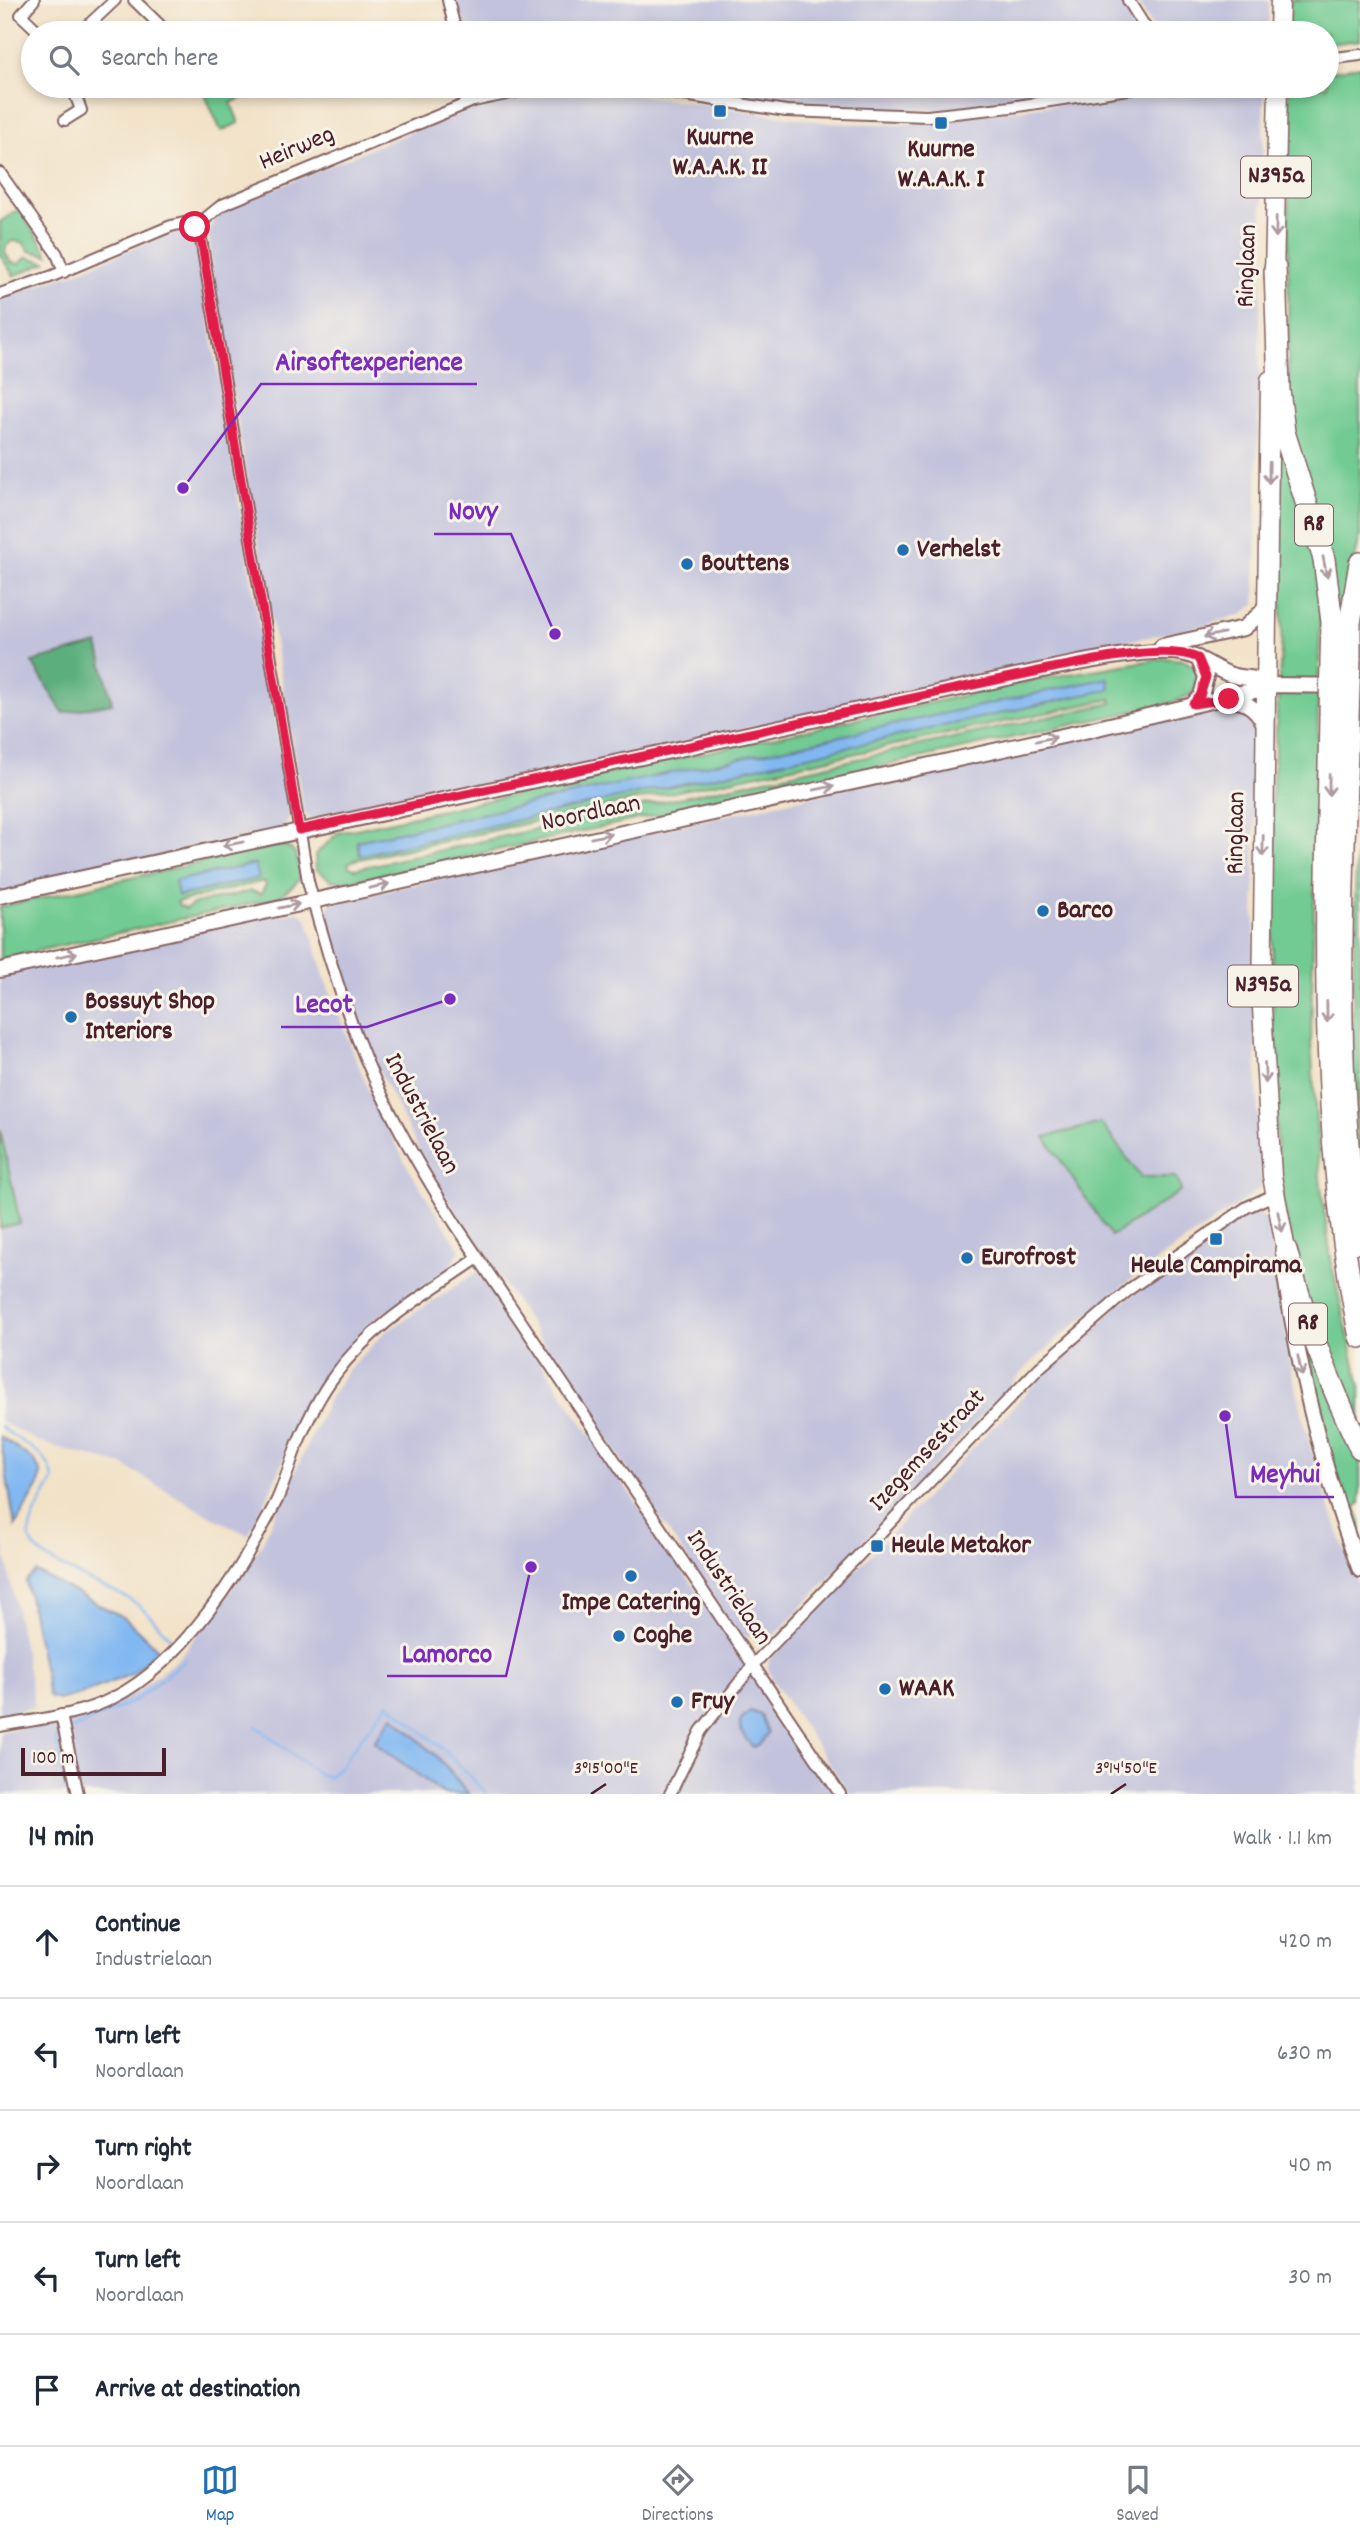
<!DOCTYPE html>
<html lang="en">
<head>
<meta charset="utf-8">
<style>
	:root { --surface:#fff; --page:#f6f6f7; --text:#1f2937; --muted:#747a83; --line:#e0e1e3; --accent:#1f6fb2 }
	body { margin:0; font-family:Dekko,sans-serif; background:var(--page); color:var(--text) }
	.scale { position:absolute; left:21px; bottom:18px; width:145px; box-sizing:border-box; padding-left:7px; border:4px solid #4a1f2b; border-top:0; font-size:19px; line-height:24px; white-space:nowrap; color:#4a1f2b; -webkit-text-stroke:5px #f7f3e8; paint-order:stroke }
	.stop { position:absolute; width:21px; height:21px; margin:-16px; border:5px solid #e11d48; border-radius:50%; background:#fff }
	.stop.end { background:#e11d48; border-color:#fff; box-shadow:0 2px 7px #0008 }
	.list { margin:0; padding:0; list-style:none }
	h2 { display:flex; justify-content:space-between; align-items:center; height:91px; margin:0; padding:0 28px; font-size:30px }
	h2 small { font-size:23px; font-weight:400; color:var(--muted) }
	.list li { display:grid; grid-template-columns:46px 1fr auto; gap:21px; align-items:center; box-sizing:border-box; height:112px; padding:0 28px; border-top:2px solid var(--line) }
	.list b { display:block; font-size:26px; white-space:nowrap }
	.list p { margin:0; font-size:23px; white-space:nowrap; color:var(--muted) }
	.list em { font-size:23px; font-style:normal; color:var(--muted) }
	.icon { flex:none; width:38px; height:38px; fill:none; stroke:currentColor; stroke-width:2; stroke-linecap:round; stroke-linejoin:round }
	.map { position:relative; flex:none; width:1360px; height:1794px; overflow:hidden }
	.search { position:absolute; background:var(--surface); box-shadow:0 4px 10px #0003; left:21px; right:21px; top:21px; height:77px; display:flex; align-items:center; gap:18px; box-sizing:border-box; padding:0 24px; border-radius:38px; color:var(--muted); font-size:26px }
	.sheet { height:651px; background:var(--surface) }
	nav { display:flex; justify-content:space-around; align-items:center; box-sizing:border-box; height:98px; border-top:2px solid var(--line); background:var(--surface); font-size:19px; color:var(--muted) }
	nav a { display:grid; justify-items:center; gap:4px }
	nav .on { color:var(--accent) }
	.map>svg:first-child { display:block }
	.industrial { fill:#c2c2dc }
	.green { fill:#71cb92; stroke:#5e755e; stroke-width:2; fill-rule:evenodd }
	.forest { fill:#5caf7c; stroke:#536754; stroke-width:2 }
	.water { fill:#81b8f1; stroke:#666c8e; stroke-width:2 }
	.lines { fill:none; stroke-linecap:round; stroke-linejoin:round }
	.stream { stroke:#81b8f1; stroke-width:2.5 }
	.minor-casing { stroke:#856362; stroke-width:14 }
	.tertiary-casing { stroke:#856362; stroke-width:18 }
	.primary-casing { stroke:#856362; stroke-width:21 }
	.motorway-casing { stroke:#856362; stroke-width:24 }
	.minor { stroke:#fff; stroke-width:10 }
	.tertiary { stroke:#fff; stroke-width:14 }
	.primary { stroke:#fff; stroke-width:18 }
	.motorway { stroke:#fff; stroke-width:21 }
	.motorway-bridge-casing { stroke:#856362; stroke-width:24; stroke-linecap:butt }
	.motorway-bridge { stroke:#fff; stroke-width:21 }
	.oneway { stroke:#ae9aa0 }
	.route { stroke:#e11d48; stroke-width:9 }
	.ticks { fill:none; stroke:#4a1f2b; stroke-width:2.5 }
	.poi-dot { fill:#1f6fb2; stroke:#f7f3e8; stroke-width:2.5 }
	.labels { text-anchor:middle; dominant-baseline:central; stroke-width:6; stroke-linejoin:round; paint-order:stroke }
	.shield { fill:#f7f3e8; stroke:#7e5f64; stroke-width:2 }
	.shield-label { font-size:24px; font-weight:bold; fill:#4a1f2b }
	.poi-label { font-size:26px; font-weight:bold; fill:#4a1f2b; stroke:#f7f3e8; text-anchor:start }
	.street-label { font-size:26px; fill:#4a1f2b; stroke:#f7f3e8 }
	.ticks-label { font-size:18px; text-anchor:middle; fill:#4a1f2b; stroke:#f7f3e8; stroke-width:6; stroke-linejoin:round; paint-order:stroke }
	.leader { fill:none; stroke:#7b2cbf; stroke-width:2.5 }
	.callout-dot { fill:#7b2cbf; stroke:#f7f3e8; stroke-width:2.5 }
	.callout-label { font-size:28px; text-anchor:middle; font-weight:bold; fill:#7b2cbf; stroke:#f7f3e8; stroke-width:6; stroke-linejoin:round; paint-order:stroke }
</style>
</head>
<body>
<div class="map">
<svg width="1360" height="1794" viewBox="0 0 1360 1794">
	<rect width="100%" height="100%" fill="#f7f3e8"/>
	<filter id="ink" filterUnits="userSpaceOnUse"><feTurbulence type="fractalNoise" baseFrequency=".0143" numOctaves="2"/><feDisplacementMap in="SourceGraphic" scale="14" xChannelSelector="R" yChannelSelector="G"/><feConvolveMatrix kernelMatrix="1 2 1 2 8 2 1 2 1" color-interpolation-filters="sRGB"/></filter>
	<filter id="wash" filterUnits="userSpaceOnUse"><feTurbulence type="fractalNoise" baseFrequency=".00686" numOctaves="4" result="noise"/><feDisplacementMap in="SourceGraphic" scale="28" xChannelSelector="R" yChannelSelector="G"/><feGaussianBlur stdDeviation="1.57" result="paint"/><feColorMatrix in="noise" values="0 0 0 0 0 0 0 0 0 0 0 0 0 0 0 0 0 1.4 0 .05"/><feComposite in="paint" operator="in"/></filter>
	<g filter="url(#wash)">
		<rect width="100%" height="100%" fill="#f2e2c8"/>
		<g class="industrial">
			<polygon points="456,0 1120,0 1140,33 464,33"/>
			<polygon points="1136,0 1269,0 1268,33 1156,33"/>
			<polygon points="678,86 1101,86 1050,95 944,109 856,110 787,106"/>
			<polygon points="1202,86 1264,87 1255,604 1243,614 1205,625 1095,648 661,748 318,822 307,816 304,812 213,277 209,234 214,218 228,208 459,112 502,98 560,92 618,92 829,123 900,125"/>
			<polygon points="173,232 183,232 189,235 197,247 290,815 283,828 0,893 0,298 71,274"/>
			<polygon points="1230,710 1242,713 1249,719 1255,734 1254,1006 1261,1184 1258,1190 1135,1276 1063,1334 1031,1363 777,1633 759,1638 743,1636 734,1629 446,1197 425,1162 366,1044 337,966 325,921 328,908 331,903 1170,717 1182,718"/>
			<polygon points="298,912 307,918 325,980 368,1089 407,1166 460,1250 450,1268 370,1323 330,1367 303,1413 267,1498 248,1535 201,1511 123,1465 41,1443 0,1421 0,973 191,931"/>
			<polygon points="1252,1213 1267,1218 1291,1368 1317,1473 1360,1592 1360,1794 850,1794 773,1681 768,1668 769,1660 1034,1385 1112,1310 1241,1216"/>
			<polygon points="479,1271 834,1794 0,1794 0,1732 52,1723 97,1711 134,1694 177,1660 225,1600 262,1543 329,1399 348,1370 384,1333"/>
			<polygon points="0,1526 35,1707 0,1714"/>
		</g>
		<g class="green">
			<polygon points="1290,0 1360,0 1360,40 1327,44 1327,33 1289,33"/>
			<polygon points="1360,66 1360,537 1346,595 1343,646 1288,410 1289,90 1291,86 1327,86 1327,72"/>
			<polygon points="201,86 269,86 256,92 254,87 243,92 245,96 231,103 239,123 221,131"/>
			<polygon points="19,209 49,255 29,251 23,242 12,241 6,246 5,253 11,262 19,264 27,257 46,262 14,276 0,255 0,222"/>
			<polygon points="1278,420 1321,573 1311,1042 1320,1179 1332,1267 1360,1386 1360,1427 1317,1331 1296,1263 1280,1191 1273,1069 1272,799 1282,633"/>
			<polygon points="1360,631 1360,1188 1352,1076"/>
			<path d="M1165 658 1184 660 1197 669C1203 691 1188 697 1171 703L350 882 331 880 316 869 315 855 338 833 1034 680ZM1108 679 1109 689 360 854 358 841ZM1111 699 1112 703 355 869 349 867 348 863 355 860Z"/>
			<path d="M280 845C298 848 298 861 300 877L294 885 277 898 0 959V907ZM255 864 258 878 179 895 176 881ZM260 882H265L266 885 261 894 252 891 193 904 186 909 179 906 177 902Z"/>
			<polygon points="1101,1123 1141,1177 1176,1177 1181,1191 1111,1236 1045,1137"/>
			<polygon points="0,1129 20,1223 0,1228"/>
			<polygon points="1293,1301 1360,1461 1360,1503 1355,1509 1360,1523 1360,1554 1331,1470"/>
		</g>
		<polygon class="forest" points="98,644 112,703 63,713 32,662"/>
		<g class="water">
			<polygon points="1108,678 1110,689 360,855 357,841"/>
			<polygon points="255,864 259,878 178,896 175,881"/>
			<polygon points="0,1436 34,1460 41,1473 39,1485 15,1526"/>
			<polygon points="36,1572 125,1618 159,1650 132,1674 81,1694 59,1700 49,1697 26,1581"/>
			<path d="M750 1711 761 1715 768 1733 760 1744 753 1747C741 1734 732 1723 750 1711Z"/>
			<polygon points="393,1716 437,1757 469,1794 444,1794 374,1742"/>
		</g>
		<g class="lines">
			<g class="stream">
				<path d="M0 1426C18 1442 52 1453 53 1480 46 1494 25 1526 30 1540 37 1562 110 1588 131 1600 149 1611 160 1628 174 1642"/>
				<polyline points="256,1726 317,1773 328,1777 341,1765 388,1703 442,1748 487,1794"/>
				<polyline points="72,1729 136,1700 186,1659"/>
				<polyline points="56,1737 67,1794"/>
			</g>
		</g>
	</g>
	<g filter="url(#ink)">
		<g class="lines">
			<defs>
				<g id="minor">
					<polyline points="34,0 21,15 40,33"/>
					<polyline points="134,0 168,33"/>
					<polyline points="448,0 456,33"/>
					<polyline points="1128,0 1149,33"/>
					<polyline points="80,33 115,0"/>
					<polyline points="1327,59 1360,55"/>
					<polyline points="469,86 473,101"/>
					<polyline points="626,86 786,111 927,116 1011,107 1147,86"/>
					<polyline points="65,120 81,110 72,86"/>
					<polyline points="0,173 57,254 64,272"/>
					<path d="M195 227 201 239 308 881C321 933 337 985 356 1035 381 1102 418 1165 456 1225L840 1794"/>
					<polyline points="195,227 222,205 473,101 540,87 557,86"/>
					<polyline points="0,294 50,277 171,226 184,223 195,227"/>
					<polyline points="61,1715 78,1794"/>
					<path d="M0 1726C37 1719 79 1716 113 1698 183 1663 243 1568 277 1500 285 1482 290 1463 297 1445 307 1421 319 1396 335 1375 372 1324 428 1293 478 1258"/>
					<polyline points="670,1794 701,1731 753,1665 1039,1368 1131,1288 1247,1207 1274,1195"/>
				</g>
				<g id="tertiary">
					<polyline points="1162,646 1244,628 1262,612 1267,602"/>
					<polyline points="1227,695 1261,690 1266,685 1360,686"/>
					<polyline points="1193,704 1201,696 1206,677 1198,658"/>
					<path d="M0 896 1057 667C1091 661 1155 646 1186 654 1202 658 1215 669 1231 675 1243 679 1257 676 1266 685"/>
					<path d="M0 970 1076 733 1219 699C1242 700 1255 703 1265 726"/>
					<path d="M1285 1276C1300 1377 1324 1474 1360 1570"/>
				</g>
				<g id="primary">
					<polyline points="1279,33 1280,0"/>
					<polyline points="1274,279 1278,86"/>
					<polyline points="1270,380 1262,1008 1272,1176 1286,1250"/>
				</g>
				<g id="motorway">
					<polyline points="1275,268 1279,390 1284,432 1324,559 1332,622 1331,660"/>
					<polyline points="1350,660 1350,623 1360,563"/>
					<path d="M1330 716C1326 924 1318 1133 1360 1337"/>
					<path d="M1348 717C1343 889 1332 1073 1360 1243"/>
					<path d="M1286 1250C1304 1319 1330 1384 1360 1448"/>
				</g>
			</defs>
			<use href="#minor" class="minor-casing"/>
			<use href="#tertiary" class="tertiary-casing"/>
			<use href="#primary" class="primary-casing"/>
			<use href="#motorway" class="motorway-casing"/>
			<use href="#minor" class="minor"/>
			<use href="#tertiary" class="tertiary"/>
			<use href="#primary" class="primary"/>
			<use href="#motorway" class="motorway"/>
			<defs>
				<g id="motorway-bridge">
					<polyline points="1330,716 1331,660"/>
					<polyline points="1348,717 1350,660"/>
				</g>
			</defs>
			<use href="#motorway-bridge" class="motorway-bridge-casing"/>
			<use href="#motorway-bridge" class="motorway-bridge"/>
		</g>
		<defs><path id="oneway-shaft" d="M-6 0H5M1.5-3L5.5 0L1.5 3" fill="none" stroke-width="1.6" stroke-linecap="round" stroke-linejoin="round" transform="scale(1.75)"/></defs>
		<g class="oneway">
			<use href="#oneway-shaft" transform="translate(1276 227) rotate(91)"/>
			<use href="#oneway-shaft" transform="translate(1269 473) rotate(91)"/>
			<use href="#oneway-shaft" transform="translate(1325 567) rotate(79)"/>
			<use href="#oneway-shaft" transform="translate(1214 635) rotate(168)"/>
			<use href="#oneway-shaft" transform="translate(1046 739) rotate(-12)"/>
			<use href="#oneway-shaft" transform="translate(1329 785) rotate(91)"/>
			<use href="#oneway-shaft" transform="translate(824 788) rotate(-12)"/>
			<use href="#oneway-shaft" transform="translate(601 836) rotate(-12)"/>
			<use href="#oneway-shaft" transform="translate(233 844) rotate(168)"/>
			<use href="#oneway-shaft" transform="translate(1263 846) rotate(91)"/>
			<use href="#oneway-shaft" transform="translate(379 886) rotate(-13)"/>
			<use href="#oneway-shaft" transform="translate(289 906) rotate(-12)"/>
			<use href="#oneway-shaft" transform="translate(67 955) rotate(-12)"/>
			<use href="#oneway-shaft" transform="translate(1327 1012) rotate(89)"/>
			<use href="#oneway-shaft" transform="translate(1265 1073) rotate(87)"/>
			<use href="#oneway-shaft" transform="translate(1280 1222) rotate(78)"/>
			<use href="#oneway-shaft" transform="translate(1300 1366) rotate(78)"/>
		</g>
	</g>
	<g class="lines" filter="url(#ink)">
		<path class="route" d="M195 227 201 239 299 830 1057 667C1095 661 1164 643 1198 658L1206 677 1200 696 1193 704 1229 699"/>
	</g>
	<path class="ticks" d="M591 1794 606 1784M1111 1794 1126 1784"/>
	<g class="poi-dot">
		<rect x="713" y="104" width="14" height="14" rx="3.5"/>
		<rect x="934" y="116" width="14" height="14" rx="3.5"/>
		<circle cx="903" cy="550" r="7"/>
		<circle cx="687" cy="564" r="7"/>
		<circle cx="1043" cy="911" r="7"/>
		<circle cx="71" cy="1017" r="7"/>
		<rect x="1209" y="1232" width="14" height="14" rx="3.5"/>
		<circle cx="967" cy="1258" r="7"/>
		<rect x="870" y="1539" width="14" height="14" rx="3.5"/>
		<circle cx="631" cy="1576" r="7"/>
		<circle cx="619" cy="1636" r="7"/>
		<circle cx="885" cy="1689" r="7"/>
		<circle cx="677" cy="1702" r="7"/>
	</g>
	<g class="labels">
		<g class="shield">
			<rect x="1241" y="156.5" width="70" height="41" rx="5"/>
			<rect x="1295" y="504.5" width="38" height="41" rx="5"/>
			<rect x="1228" y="965.5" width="70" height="41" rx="5"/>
			<rect x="1289" y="1303.5" width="38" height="41" rx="5"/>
		</g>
		<g class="shield-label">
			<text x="1276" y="177">N395a</text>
			<text x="1314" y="525">R8</text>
			<text x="1263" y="986">N395a</text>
			<text x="1308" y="1324">R8</text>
		</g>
		<g class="poi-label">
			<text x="720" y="138" text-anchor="middle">Kuurne<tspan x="720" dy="30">W.A.A.K. II</tspan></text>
			<text x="941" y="150" text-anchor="middle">Kuurne<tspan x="941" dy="30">W.A.A.K. I</tspan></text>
			<text x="917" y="550">Verhelst</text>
			<text x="701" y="564">Bouttens</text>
			<text x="1057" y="911">Barco</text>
			<text x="85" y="1002">Bossuyt Shop<tspan x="85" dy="30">Interiors</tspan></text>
			<text x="981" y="1258">Eurofrost</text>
			<text x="1216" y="1266" text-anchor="middle">Heule Campirama</text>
			<text x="891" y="1546">Heule Metakor</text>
			<text x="631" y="1603" text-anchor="middle">Impe Catering</text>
			<text x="633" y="1636">Coghe</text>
			<text x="899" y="1689">WAAK</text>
			<text x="691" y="1702">Fruy</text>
		</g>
		<g class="street-label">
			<text transform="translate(297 149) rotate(-23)">Heirweg</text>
			<text transform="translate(1248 266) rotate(-88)">Ringlaan</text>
			<text transform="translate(591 814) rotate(-12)">Noordlaan</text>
			<text transform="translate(1237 833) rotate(-89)">Ringlaan</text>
			<text transform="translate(421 1114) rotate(62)">Industrielaan</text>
			<text transform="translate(928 1451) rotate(-47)">Izegemsestraat</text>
			<text transform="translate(728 1588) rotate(56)">Industrielaan</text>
		</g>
	</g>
	<g class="ticks-label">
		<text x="606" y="1773">3°15'00"E</text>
		<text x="1126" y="1773">3°14'50"E</text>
	</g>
	<path class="leader" d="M183 488L261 384H477M555 634L511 534H434M450 999L367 1027H281M1225 1416L1236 1497H1334M531 1567L506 1676H387"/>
	<g class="callout-dot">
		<circle cx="183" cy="488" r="7"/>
		<circle cx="555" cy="634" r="7"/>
		<circle cx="450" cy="999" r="7"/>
		<circle cx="1225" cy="1416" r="7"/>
		<circle cx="531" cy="1567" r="7"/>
	</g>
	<g class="callout-label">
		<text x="369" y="370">Airsoftexperience</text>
		<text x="473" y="519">Novy</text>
		<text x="324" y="1012">Lecot</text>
		<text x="1285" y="1482">Meyhui</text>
		<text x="447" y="1662">Lamorco</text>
	</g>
</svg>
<div class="scale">100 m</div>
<div class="stop" style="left:195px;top:227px"></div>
<div class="stop end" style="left:1229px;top:699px"></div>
<div class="search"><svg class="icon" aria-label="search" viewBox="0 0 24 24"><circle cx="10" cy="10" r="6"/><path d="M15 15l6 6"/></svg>Search here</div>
</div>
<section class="sheet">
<h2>14 min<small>Walk · 1.1 km</small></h2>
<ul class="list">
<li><svg class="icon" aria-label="ahead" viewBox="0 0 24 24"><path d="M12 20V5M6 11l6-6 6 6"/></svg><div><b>Continue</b><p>Industrielaan</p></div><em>420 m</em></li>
<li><svg class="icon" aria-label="left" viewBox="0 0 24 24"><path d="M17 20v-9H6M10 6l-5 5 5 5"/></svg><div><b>Turn left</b><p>Noordlaan</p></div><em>630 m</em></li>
<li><svg class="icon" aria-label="right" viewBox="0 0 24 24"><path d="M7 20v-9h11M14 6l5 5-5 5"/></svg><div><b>Turn right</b><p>Noordlaan</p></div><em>40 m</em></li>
<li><svg class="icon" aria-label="left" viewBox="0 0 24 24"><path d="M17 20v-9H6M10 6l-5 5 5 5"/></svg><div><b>Turn left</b><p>Noordlaan</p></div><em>30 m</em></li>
<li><svg class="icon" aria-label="arrive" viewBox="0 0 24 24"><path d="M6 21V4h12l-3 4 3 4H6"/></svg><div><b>Arrive at destination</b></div></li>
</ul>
</section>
<nav>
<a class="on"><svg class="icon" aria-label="map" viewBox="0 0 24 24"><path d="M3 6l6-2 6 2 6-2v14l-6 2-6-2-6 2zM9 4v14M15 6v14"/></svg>Map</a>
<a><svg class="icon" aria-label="directions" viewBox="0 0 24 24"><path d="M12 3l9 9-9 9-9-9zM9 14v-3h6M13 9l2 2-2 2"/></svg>Directions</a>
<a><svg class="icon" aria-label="saved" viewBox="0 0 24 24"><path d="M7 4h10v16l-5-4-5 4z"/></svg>Saved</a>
</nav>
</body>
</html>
